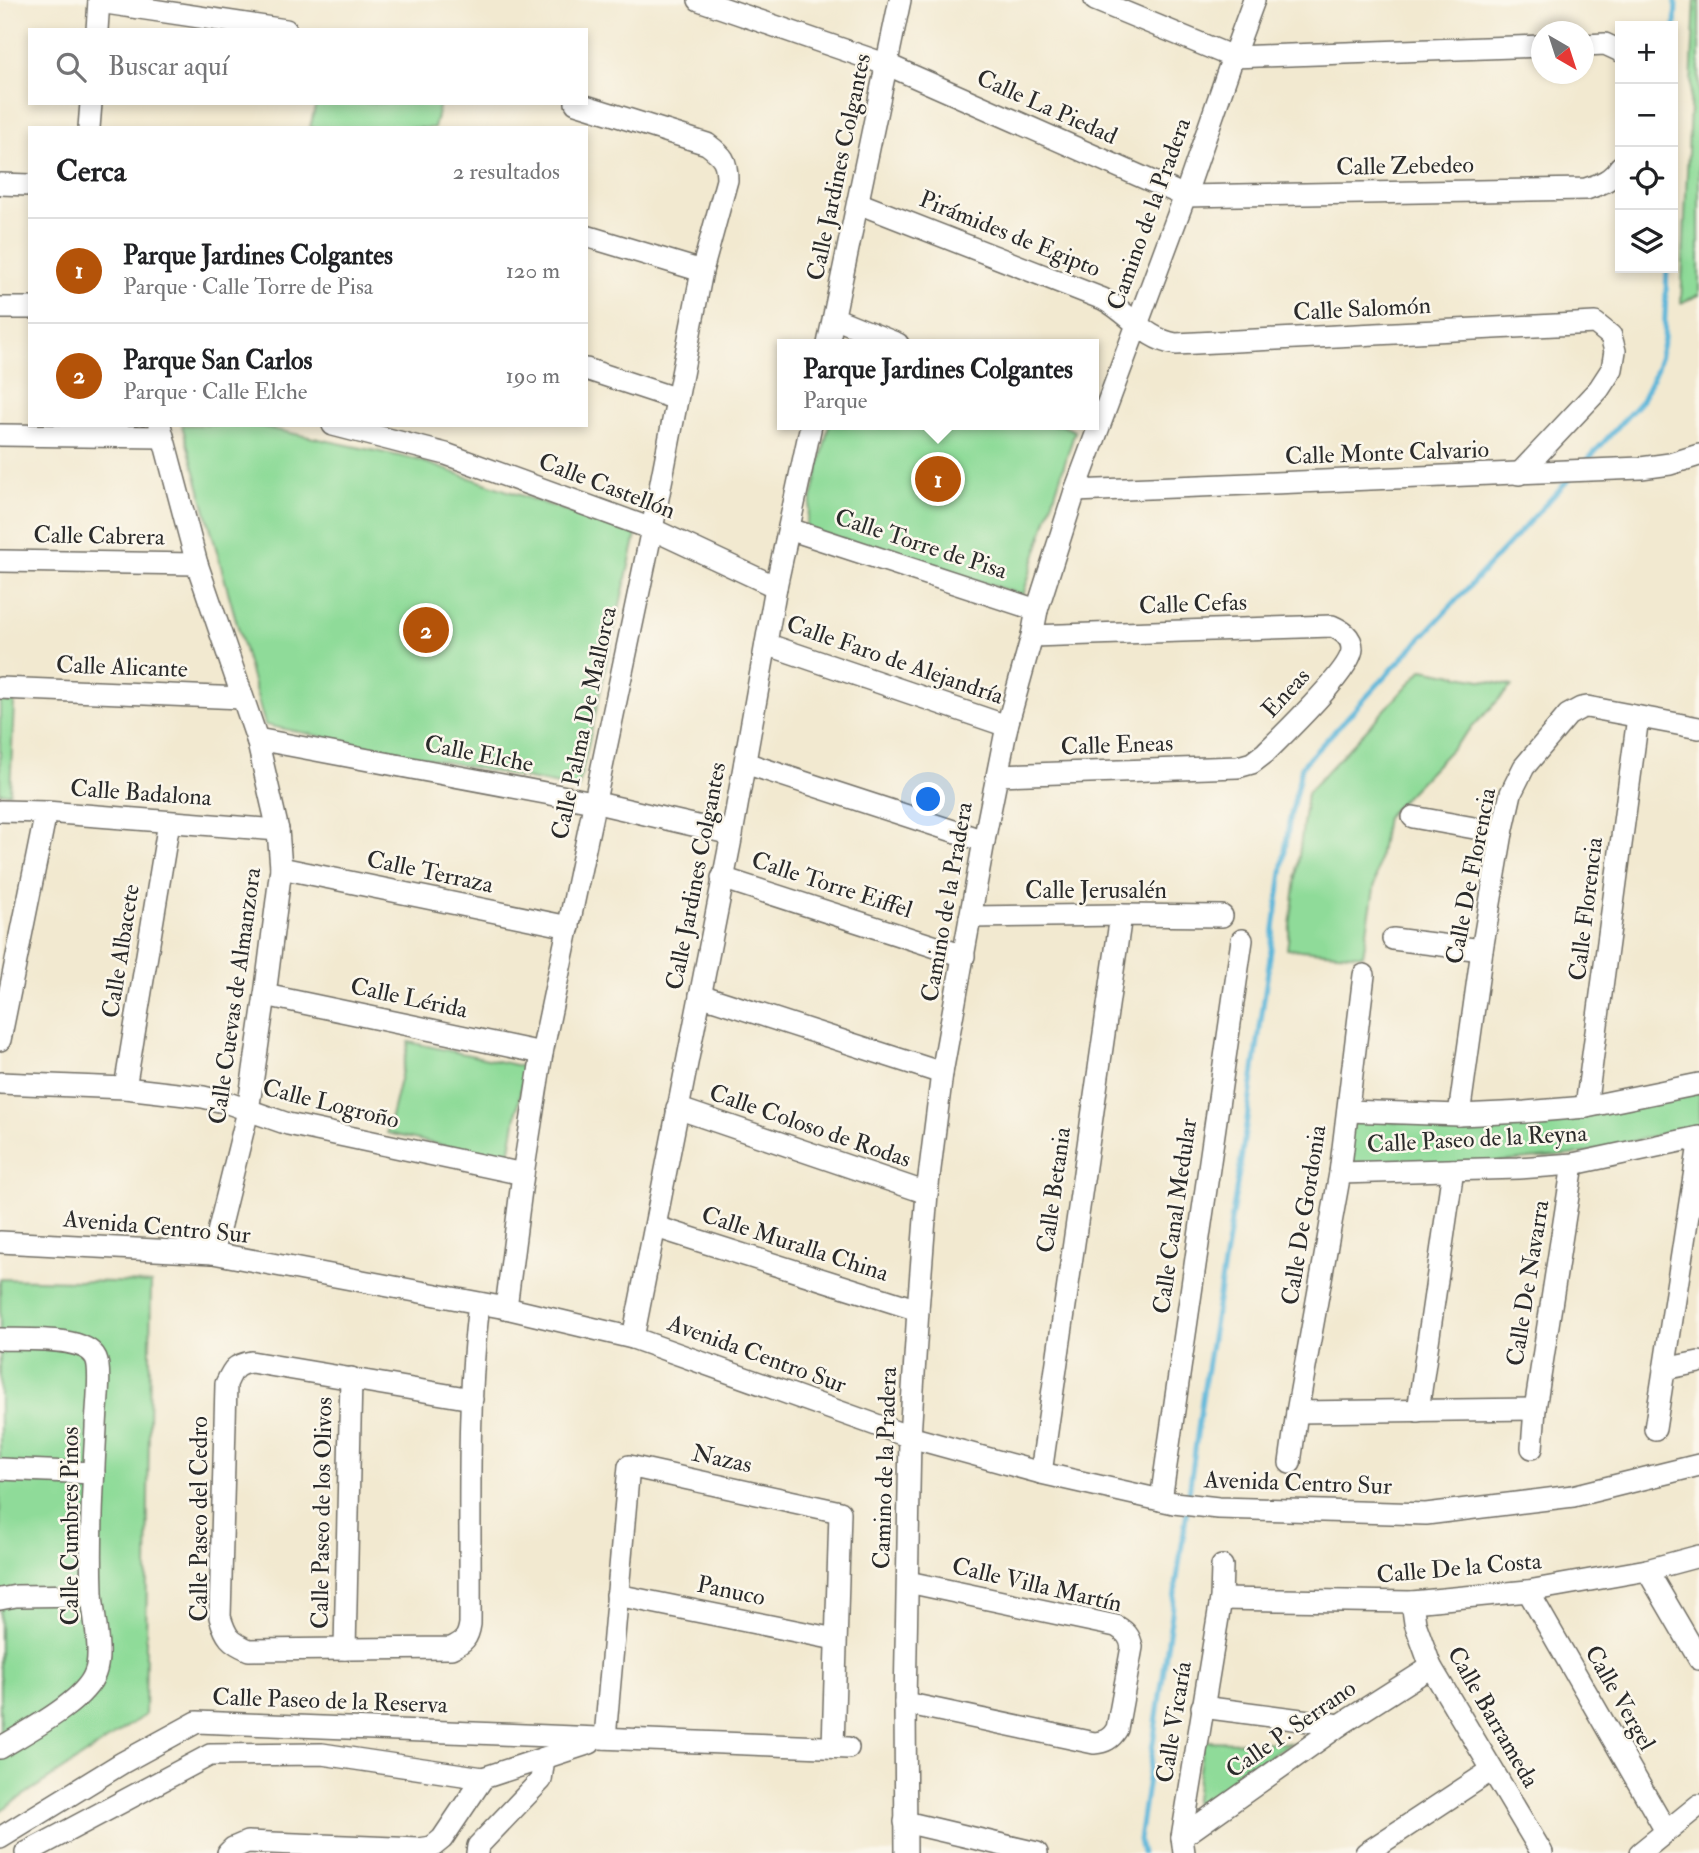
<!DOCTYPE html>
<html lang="es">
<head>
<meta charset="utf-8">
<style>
	:root { --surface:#fff; --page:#f2f2f2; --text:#202124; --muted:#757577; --line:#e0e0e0; --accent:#b45309 }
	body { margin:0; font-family:"IM FELL Double Pica",serif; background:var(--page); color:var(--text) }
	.controls { position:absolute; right:21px; top:21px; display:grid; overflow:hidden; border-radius:0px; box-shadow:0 4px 10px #0003 }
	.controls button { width:63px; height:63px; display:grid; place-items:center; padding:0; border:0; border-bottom:2px solid var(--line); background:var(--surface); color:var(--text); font:35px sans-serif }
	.compass { position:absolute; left:1531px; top:21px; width:63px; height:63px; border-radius:50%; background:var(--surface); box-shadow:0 4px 10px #0003; rotate:141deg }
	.you { position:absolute; left:929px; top:800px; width:24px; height:24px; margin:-18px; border:5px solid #fff; border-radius:50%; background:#1a73e8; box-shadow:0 0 0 10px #1a73e833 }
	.badge { display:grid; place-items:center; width:46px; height:46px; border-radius:50%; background:var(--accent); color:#fff; font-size:23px; font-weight:700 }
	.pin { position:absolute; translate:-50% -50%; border:4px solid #fff; box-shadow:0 2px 7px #0006 }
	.popup { position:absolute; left:777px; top:339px; width:322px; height:91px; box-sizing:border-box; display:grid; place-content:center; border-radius:0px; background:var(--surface); filter:drop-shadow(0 2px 5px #0005); font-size:23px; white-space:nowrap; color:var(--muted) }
	.popup b { font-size:26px; color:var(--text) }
	.popup::after { content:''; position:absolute; left:50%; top:100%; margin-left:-14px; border:14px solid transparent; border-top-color:var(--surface) }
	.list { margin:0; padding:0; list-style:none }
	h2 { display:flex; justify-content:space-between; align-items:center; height:91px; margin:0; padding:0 28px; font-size:30px }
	h2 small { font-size:23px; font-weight:400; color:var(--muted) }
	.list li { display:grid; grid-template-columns:46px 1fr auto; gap:21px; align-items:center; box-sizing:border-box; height:105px; padding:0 28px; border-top:2px solid var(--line) }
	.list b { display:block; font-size:26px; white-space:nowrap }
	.list p { margin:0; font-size:23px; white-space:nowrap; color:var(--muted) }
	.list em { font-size:23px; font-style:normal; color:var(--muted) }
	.icon { flex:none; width:38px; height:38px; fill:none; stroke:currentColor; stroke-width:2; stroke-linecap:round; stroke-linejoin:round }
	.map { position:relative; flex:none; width:1699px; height:1853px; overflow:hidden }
	.search { position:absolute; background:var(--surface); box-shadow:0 4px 10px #0003; left:28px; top:28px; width:560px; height:77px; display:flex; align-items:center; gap:18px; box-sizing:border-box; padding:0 24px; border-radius:0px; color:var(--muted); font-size:26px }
	.panel { position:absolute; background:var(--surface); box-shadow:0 4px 10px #0003; left:28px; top:126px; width:560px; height:301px; border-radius:0px }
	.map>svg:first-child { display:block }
	.green { fill:#8fdb99; stroke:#5d8362; stroke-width:2 }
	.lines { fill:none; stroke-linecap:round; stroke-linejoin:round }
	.stream { stroke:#5bb6d9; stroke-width:5 }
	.minor-casing { stroke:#716e65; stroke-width:24 }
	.minor { stroke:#fff; stroke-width:21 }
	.labels { text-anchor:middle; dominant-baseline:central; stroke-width:5; stroke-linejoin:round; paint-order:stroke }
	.street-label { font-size:24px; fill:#2b2b2b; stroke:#fbf7ec }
</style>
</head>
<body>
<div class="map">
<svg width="1699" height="1853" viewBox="0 0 1699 1853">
	<rect width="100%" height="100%" fill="#fbf7ec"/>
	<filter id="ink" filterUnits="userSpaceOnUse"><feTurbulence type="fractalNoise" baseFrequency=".0143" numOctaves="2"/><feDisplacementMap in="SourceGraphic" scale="14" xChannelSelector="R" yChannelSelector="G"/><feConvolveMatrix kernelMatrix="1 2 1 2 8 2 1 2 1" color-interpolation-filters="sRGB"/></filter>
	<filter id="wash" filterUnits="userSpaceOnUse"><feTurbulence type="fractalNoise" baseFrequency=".00686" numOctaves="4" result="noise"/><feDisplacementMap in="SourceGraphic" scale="28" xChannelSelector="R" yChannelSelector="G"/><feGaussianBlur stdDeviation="1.57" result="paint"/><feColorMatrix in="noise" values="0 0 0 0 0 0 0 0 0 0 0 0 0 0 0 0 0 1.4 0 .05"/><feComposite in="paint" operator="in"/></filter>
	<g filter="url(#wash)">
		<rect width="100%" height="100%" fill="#f2e9d0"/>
		<g class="green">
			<polygon points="1695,0 1699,0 1699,295 1681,303"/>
			<polygon points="316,103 440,103 434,128 310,128"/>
			<polygon points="182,425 253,425 418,460 636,535 578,789 265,725"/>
			<polygon points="829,425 1061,425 1075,431 1023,595 805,528"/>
			<polygon points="1423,669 1512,686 1386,817 1363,955 1287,949 1307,793"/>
			<polygon points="0,701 14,702 10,793 0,793"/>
			<polygon points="409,1042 525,1067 508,1160 387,1133"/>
			<path d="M1699 1092V1125L1580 1154 1458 1166 1345 1162 1352 1119C1403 1122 1456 1126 1508 1124 1572 1121 1636 1105 1699 1092Z"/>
			<polygon points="0,1279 151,1283 145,1715 0,1811"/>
			<polygon points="1203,1741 1290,1743 1194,1806"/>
		</g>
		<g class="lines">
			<g class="stream">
				<polyline points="1673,88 1676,0"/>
				<polyline points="1583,465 1642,400 1657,368 1664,339 1667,268"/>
				<polyline points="1188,1500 1202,1399 1242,1154 1289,823 1302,766 1571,477"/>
				<polyline points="1142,1853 1139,1840 1187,1510"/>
			</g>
		</g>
	</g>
	<g filter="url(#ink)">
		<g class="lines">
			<defs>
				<g id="minor">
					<path d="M699 0 888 65 1185 196 1586 189C1601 184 1612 180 1620 167"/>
					<polyline points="1095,0 1233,57 1542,46"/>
					<polyline points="99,2 286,30"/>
					<polyline points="97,30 99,0"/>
					<polyline points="1584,45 1605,44 1620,51"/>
					<polyline points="89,128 91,103"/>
					<polyline points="0,184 30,185"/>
					<path d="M858 203 1103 299C1130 313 1144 339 1176 344L1595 323 1611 336 1615 351 1612 369 1599 389 1519 474"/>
					<polyline points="586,236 702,271"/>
					<polyline points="0,308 30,308"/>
					<polyline points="834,318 898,344"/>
					<polyline points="828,344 900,0"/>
					<polyline points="586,369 677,399"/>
					<polyline points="160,425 197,564 257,739 278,830 281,868 265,995 248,1111 213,1253"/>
					<polyline points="333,425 446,454 652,529 776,587"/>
					<polyline points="0,435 163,437"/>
					<polyline points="1075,491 1641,468 1670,464 1699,455"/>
					<polyline points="789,529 1037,610"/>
					<polyline points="0,561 197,564"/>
					<polyline points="766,644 1007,726"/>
					<polyline points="0,688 242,698"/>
					<polyline points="257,739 593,802 732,834"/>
					<polyline points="745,763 984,841"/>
					<path d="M998 775 1238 767 1252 763 1265 753C1282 736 1352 669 1352 649 1352 636 1341 630 1332 626L1032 636"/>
					<polyline points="0,811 46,812 278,830"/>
					<polyline points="1413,817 1502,833"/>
					<polyline points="281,868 569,927"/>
					<polyline points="722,878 964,956"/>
					<polyline points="970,917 1121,915 1222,916"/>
					<polyline points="1393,939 1482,950"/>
					<polyline points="265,995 542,1053"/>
					<polyline points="700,995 942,1073"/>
					<polyline points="0,1040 46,812"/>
					<polyline points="0,1083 125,1088 203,1097 228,1103 288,1124 523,1174"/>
					<polyline points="125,1088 169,822"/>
					<polyline points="1586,1107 1638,717"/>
					<polyline points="677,1108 927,1193"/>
					<polyline points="1348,1111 1459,1115 1525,1112 1586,1107 1699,1084"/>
					<polyline points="1459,1115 1482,950 1502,833 1511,793 1524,767 1568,715 1581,708 1587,707 1699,728"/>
					<polyline points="1340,1173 1519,1168 1573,1164 1699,1137"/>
					<polyline points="656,1227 918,1310"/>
					<polyline points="0,1242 213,1253 506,1308 633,1338 910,1437 1041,1473 1174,1503 1218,1508 1426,1514 1573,1496 1699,1465"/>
					<path d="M506 1308 523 1174 542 1053 652 529 702 271 727 180C727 160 723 156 707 144L576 103"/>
					<polyline points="633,1338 732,834 776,587 811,425"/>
					<path d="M0 1339C23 1340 85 1335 96 1358 102 1371 96 1412 96 1428 93 1483 90 1538 92 1593 93 1615 103 1653 95 1673 85 1702 26 1732 0 1748"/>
					<polyline points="1664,1369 1699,1362"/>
					<path d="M472 1399 251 1362C234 1365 233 1369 226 1384L220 1617C226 1637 230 1642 249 1650L451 1648C464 1642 468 1638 470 1624 471 1517 466 1409 479 1304"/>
					<polyline points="1418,1411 1453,1170"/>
					<polyline points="1297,1412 1535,1409"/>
					<polyline points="1655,1429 1699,1144"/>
					<polyline points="1532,1448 1535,1409 1573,1164"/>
					<polyline points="1290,1463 1297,1412 1340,1173 1364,975"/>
					<polyline points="0,1469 94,1473"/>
					<polyline points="1041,1473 1121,915"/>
					<polyline points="1161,1500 1242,940"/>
					<polyline points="1647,1570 1699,1659"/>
					<polyline points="1528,1591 1666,1831"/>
					<polyline points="617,1595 835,1639"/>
					<polyline points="0,1599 16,1596 92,1595"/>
					<polyline points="1221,1599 1412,1602 1528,1591 1647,1570 1699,1556"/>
					<polyline points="1412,1602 1415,1623 1431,1667 1542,1853"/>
					<polyline points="345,1649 351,1378"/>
					<path d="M905 1703 1094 1743C1105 1742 1111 1739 1117 1729L1132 1647C1130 1636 1126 1632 1116 1626L908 1582"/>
					<polyline points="1202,1707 1340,1725"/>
					<polyline points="605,1738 629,1466 840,1512 833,1747"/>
					<polyline points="905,1822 1037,1853"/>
					<polyline points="1182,1837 1340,1725 1431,1667"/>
					<polyline points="0,1838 122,1763 197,1722 848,1748"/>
					<polyline points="26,1853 210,1755 322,1754 483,1778 590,1743"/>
					<polyline points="228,1853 233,1848 247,1842 419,1849 432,1847 442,1839 483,1778"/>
					<polyline points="477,1853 478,1846 541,1780 544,1758"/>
					<polyline points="906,1853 905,1703 910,1437 918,1310 927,1193 942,1073 984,841 1007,726 1032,636 1037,610 1075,491 1185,196 1233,57 1254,0"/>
					<polyline points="1184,1853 1182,1837 1221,1599 1222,1566"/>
					<polyline points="1366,1853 1492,1770"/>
					<polyline points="1640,1853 1699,1805"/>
				</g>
			</defs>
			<use href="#minor" class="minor-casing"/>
			<use href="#minor" class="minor"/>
		</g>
	</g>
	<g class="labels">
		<g class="street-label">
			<text transform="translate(1047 107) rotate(24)">Calle La Piedad</text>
			<text transform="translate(1405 166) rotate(-1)">Calle Zebedeo</text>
			<text transform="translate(839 167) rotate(-78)">Calle Jardines Colgantes</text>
			<text transform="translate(1149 214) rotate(-70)">Camino de la Pradera</text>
			<text transform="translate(1010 234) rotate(22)">Pirámides de Egipto</text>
			<text transform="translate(1362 309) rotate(-3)">Calle Salomón</text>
			<text transform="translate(1387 453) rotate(-2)">Calle Monte Calvario</text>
			<text transform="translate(607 486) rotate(21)">Calle Castellón</text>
			<text transform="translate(99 536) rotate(1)">Calle Cabrera</text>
			<text transform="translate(921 544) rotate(18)">Calle Torre de Pisa</text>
			<text transform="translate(1193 604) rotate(-2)">Calle Cefas</text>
			<text transform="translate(895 660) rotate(19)">Calle Faro de Alejandría</text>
			<text transform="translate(122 667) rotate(2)">Calle Alicante</text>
			<text transform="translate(1286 693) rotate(-47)">Eneas</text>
			<text transform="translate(584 723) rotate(-78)">Calle Palma De Mallorca</text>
			<text transform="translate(1117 745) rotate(-2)">Calle Eneas</text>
			<text transform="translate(479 754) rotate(11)">Calle Elche</text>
			<text transform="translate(141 793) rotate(4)">Calle Badalona</text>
			<text transform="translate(430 872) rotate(12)">Calle Terraza</text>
			<text transform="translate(696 876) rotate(-79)">Calle Jardines Colgantes</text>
			<text transform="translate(1471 876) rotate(-79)">Calle De Florencia</text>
			<text transform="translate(832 885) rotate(18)">Calle Torre Eiffel</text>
			<text x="1096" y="890">Calle Jerusalén</text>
			<text transform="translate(947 902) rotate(-80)">Camino de la Pradera</text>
			<text transform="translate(1586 909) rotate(-83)">Calle Florencia</text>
			<text transform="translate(121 951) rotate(-81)">Calle Albacete</text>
			<text transform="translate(235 996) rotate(-82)">Calle Cuevas de Almanzora</text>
			<text transform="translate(409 998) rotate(12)">Calle Lérida</text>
			<text transform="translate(331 1104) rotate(14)">Calle Logroño</text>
			<text transform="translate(810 1126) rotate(19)">Calle Coloso de Rodas</text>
			<text transform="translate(1477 1139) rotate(-3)">Calle Paseo de la Reyna</text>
			<text transform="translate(1054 1190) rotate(-82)">Calle Betania</text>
			<text transform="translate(1304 1215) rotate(-81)">Calle De Gordonia</text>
			<text transform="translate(1175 1216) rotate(-82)">Calle Canal Medular</text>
			<text transform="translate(157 1227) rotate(5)">Avenida Centro Sur</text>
			<text transform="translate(795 1244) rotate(18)">Calle Muralla China</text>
			<text transform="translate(1528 1283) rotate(-81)">Calle De Navarra</text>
			<text transform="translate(757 1354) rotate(20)">Avenida Centro Sur</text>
			<text transform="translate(722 1459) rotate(12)">Nazas</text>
			<text transform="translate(885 1468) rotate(-88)">Camino de la Pradera</text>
			<text transform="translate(1298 1483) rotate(2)">Avenida Centro Sur</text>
			<text transform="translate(322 1513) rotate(-89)">Calle Paseo de los Olivos</text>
			<text transform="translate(199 1519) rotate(-90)">Calle Paseo del Cedro</text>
			<text transform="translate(70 1526) rotate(-90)">Calle Cumbres Pinos</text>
			<text transform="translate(1459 1568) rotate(-5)">Calle De la Costa</text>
			<text transform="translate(1037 1585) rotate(13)">Calle Villa Martín</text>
			<text transform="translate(731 1591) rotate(12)">Panuco</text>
			<text transform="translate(1620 1698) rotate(60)">Calle Vergel</text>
			<text transform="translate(330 1701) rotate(2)">Calle Paseo de la Reserva</text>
			<text transform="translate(1493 1717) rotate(60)">Calle Barrameda</text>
			<text transform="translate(1174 1722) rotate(-81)">Calle Vicaría</text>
			<text transform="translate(1291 1729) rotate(-35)">Calle P. Serrano</text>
		</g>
	</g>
</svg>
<div class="controls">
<button>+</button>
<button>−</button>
<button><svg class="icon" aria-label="locate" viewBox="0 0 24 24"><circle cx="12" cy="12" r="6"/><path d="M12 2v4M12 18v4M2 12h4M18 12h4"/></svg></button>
<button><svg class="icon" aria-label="layers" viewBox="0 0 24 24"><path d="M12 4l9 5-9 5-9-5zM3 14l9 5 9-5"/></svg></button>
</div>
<svg class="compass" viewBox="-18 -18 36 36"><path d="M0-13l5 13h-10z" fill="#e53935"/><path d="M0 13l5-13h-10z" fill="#757577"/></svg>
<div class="you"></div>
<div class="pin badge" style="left:938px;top:479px">1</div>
<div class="popup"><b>Parque Jardines Colgantes</b>Parque</div>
<div class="pin badge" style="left:426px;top:630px">2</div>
<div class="search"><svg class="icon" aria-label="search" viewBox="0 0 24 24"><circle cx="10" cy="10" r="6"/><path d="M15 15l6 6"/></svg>Buscar aquí</div>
<section class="panel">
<h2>Cerca<small>2 resultados</small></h2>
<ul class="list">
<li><span class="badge">1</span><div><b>Parque Jardines Colgantes</b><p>Parque · Calle Torre de Pisa</p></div><em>120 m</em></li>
<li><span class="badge">2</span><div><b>Parque San Carlos</b><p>Parque · Calle Elche</p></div><em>190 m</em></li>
</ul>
</section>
</div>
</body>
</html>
